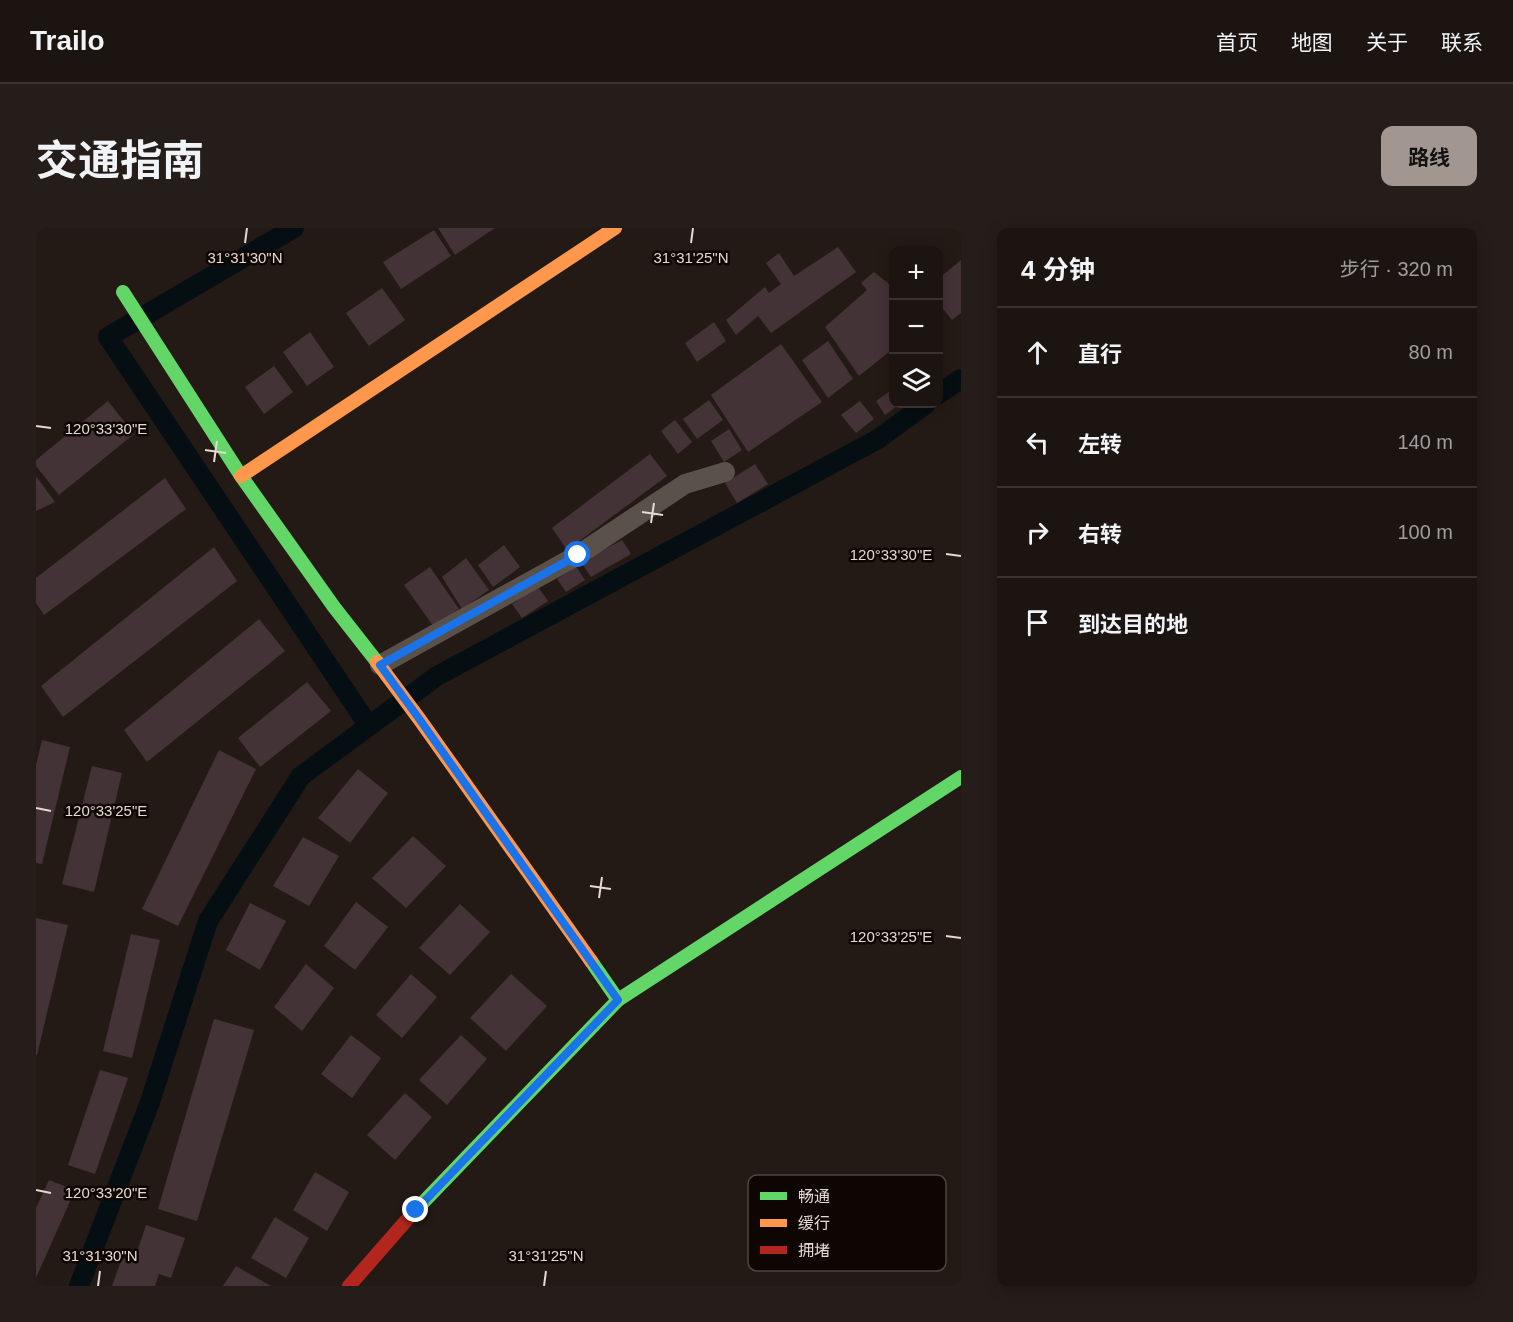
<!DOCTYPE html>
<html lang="zh">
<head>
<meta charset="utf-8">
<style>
	:root { --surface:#1b1410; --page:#241d19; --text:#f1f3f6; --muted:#a09e9f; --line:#393330; --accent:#a29690 }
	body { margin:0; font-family:Helvetica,"Noto Sans SC",sans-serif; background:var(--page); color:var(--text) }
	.controls { position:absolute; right:18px; top:18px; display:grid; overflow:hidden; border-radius:12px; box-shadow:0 3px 15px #0003 }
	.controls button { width:54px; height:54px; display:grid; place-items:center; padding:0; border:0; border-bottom:2px solid var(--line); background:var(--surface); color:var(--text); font:30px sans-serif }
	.stop { position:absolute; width:18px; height:18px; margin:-14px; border:4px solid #1a73e8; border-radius:50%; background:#fff }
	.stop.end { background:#1a73e8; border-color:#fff; box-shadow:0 2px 6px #0008 }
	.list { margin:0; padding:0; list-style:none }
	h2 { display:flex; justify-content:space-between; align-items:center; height:78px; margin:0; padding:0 24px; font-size:26px }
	h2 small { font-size:20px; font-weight:400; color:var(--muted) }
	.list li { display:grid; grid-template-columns:39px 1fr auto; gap:18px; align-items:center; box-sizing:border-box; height:90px; padding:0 24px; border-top:2px solid var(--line) }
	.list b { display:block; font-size:22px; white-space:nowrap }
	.list em { font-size:20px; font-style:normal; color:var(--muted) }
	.icon { flex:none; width:33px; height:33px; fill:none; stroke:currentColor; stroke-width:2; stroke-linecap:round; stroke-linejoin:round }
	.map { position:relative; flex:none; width:925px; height:1058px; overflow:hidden; border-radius:12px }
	header { display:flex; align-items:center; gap:36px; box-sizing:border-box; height:84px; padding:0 30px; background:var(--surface); border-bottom:2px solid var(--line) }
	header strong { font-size:28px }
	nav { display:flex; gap:33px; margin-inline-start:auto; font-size:21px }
	.intro { display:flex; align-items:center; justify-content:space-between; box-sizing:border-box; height:144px; padding:0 36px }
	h1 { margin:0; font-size:42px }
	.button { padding:15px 27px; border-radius:12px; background:var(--accent); color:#111; font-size:21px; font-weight:700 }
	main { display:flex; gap:36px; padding:0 36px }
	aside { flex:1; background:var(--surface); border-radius:12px; box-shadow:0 3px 15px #0003 }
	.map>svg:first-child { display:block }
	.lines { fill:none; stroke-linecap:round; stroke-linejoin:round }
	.canal { stroke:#050e12; stroke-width:20 }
	.building { fill:#433236 }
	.street { stroke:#5a524a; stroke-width:20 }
	.fast { stroke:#63d668; stroke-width:14 }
	.slow { stroke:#ff974d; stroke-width:14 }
	.jam { stroke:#b3261e; stroke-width:14 }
	.route { stroke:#1a73e8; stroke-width:8 }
	.ticks { fill:none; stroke:#e6d8d2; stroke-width:2 }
	.key { fill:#0d0603; stroke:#4e4541; stroke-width:1.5 }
	.key-label { font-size:16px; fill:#e6d8d2 }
	.ticks-label { font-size:15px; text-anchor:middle; fill:#e6d8d2; stroke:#0d0603; stroke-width:5; stroke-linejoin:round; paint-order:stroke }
</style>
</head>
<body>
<header>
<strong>Trailo</strong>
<nav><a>首页</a><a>地图</a><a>关于</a><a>联系</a></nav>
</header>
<div class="intro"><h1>交通指南</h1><a class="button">路线</a></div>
<main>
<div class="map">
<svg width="925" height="1058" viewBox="0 0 925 1058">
	<rect width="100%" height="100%" fill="#241a15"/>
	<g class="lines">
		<g class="canal">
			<polyline points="258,0 72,109 333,498"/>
			<polyline points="902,166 925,151"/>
			<polyline points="43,1058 114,874 172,693 265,548 401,448 842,211 890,176"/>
		</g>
	</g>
	<g class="building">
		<polygon points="402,0 459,0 419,27"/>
		<polygon points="398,2 415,28 365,61 347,34"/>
		<polygon points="802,19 820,44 735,105 722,88 700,107 690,92 729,59 733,65 745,56 730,35 743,25 758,48"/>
		<polygon points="925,32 925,85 916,92 902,75 902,51"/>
		<polygon points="838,44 858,60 858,120 823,148 789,99 831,62 825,55"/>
		<polygon points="346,60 369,92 333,118 310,85"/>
		<polygon points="678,94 690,113 661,134 649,115"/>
		<polygon points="274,104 298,139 271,158 247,124"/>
		<polygon points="792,113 817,151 792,170 766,132"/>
		<polygon points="745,116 786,174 712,224 675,167"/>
		<polygon points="238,138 257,164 228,186 209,159"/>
		<polygon points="858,160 858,176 864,176 849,187 840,173"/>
		<polygon points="673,172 687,192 661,211 647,191"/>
		<polygon points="72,173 98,206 23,267 0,238 0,232"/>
		<polygon points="824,173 838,191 820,205 805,187"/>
		<polygon points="639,192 656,214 642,226 625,203"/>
		<polygon points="693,201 706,222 688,234 675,213"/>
		<polygon points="614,226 631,248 531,322 516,300"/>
		<polygon points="719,236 732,256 701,275 689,255"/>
		<polygon points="0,248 19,274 0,283"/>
		<polygon points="129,250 150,281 8,387 0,375 0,350"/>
		<polygon points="586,312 595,326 555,349 545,334"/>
		<polygon points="468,317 484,339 457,359 442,337"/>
		<polygon points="178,319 201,353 27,489 5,458"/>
		<polygon points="430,330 453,362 426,381 406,349"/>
		<polygon points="540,338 549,352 530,364 521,351"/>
		<polygon points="394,339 423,381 398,399 368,357"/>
		<polygon points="501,358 512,373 486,390 476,376"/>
		<polygon points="223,391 249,423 111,534 88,502"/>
		<polygon points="271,454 295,483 224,539 202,510"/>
		<polygon points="6,512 34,519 6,636 0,635 0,537"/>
		<polygon points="183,522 220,541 142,698 106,681"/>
		<polygon points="56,538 86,545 58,664 26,656"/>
		<polygon points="322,541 352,565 314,615 282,590"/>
		<polygon points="377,608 410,638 370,680 336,650"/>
		<polygon points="267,609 303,628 273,678 237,658"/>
		<polygon points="320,674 352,699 319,742 288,718"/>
		<polygon points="214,675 250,693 224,742 190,722"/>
		<polygon points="424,676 454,704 414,747 383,720"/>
		<polygon points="0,690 32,697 1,827 0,827"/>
		<polygon points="95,706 124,712 96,830 67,823"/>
		<polygon points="270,736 298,760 266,803 238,779"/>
		<polygon points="375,746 401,769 366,810 340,787"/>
		<polygon points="475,746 511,778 470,823 434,790"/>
		<polygon points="178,791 218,802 161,993 122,981"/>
		<polygon points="315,807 345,830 316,870 285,846"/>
		<polygon points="425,807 451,831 411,877 383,852"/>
		<polygon points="64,842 92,850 59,946 32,937"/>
		<polygon points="369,865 396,889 359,932 331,907"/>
		<polygon points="279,944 313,964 291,1003 257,982"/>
		<polygon points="13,952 39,962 0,1050 0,980"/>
		<polygon points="239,989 273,1010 250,1050 215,1030"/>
		<polygon points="110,997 149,1010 135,1050 123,1046 119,1058 76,1058 86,1030 98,1033"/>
		<polygon points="200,1038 235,1058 187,1058"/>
	</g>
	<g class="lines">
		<polyline class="street" points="344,437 542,327 649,256 689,244"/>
		<g class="fast">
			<polyline points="87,64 205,248 298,379 341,434"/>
			<polyline points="582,772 925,549"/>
			<polyline points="376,986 582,772 555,733"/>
		</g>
		<g class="slow">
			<polyline points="205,248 579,0"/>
			<polyline points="341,434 384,492 555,733"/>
		</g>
		<polyline class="jam" points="313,1058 376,986"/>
	</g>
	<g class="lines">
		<polyline class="route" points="380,982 582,772 384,492 344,437 542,327"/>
	</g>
	<path class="ticks" d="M209 15 211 0M655 15 657 0M0 198 15 200M169 222 190 225M178 234 181 213M606 284 627 287M615 295 618 275M910 326 925 328M0 580 15 583M554 658 575 661M563 670 566 649M910 708 925 710M0 962 15 965M62 1058 64 1043M508 1058 510 1043"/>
	<rect x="712" y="947" width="198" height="96" rx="9" class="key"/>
	<rect x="724" y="964" width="27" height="8" fill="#63d668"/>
	<rect x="724" y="991" width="27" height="8" fill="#ff974d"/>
	<rect x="724" y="1018" width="27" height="8" fill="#b3261e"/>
	<g class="key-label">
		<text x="762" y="974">畅通</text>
		<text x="762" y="1001">缓行</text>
		<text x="762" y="1028">拥堵</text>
	</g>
	<g class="ticks-label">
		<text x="209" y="35">31°31'30"N</text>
		<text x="655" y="35">31°31'25"N</text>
		<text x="70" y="206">120°33'30"E</text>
		<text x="855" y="332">120°33'30"E</text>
		<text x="70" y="588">120°33'25"E</text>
		<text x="855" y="714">120°33'25"E</text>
		<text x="70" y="970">120°33'20"E</text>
		<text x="64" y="1033">31°31'30"N</text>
		<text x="510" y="1033">31°31'25"N</text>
	</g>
</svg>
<div class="controls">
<button>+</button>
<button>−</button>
<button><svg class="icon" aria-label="layers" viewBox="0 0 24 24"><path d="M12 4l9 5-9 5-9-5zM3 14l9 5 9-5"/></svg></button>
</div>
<div class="stop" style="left:542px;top:327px"></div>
<div class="stop end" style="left:380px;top:982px"></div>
</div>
<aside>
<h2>4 分钟<small>步行 · 320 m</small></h2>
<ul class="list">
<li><svg class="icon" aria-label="ahead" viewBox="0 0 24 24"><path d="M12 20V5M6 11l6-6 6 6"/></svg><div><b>直行</b></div><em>80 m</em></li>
<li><svg class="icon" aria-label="left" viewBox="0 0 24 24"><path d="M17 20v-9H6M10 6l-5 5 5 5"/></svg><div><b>左转</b></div><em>140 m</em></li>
<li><svg class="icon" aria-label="right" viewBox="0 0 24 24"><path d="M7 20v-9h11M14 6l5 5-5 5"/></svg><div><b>右转</b></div><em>100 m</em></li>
<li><svg class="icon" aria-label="arrive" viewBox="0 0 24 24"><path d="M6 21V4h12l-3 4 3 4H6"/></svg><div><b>到达目的地</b></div></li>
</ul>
</aside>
</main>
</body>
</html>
